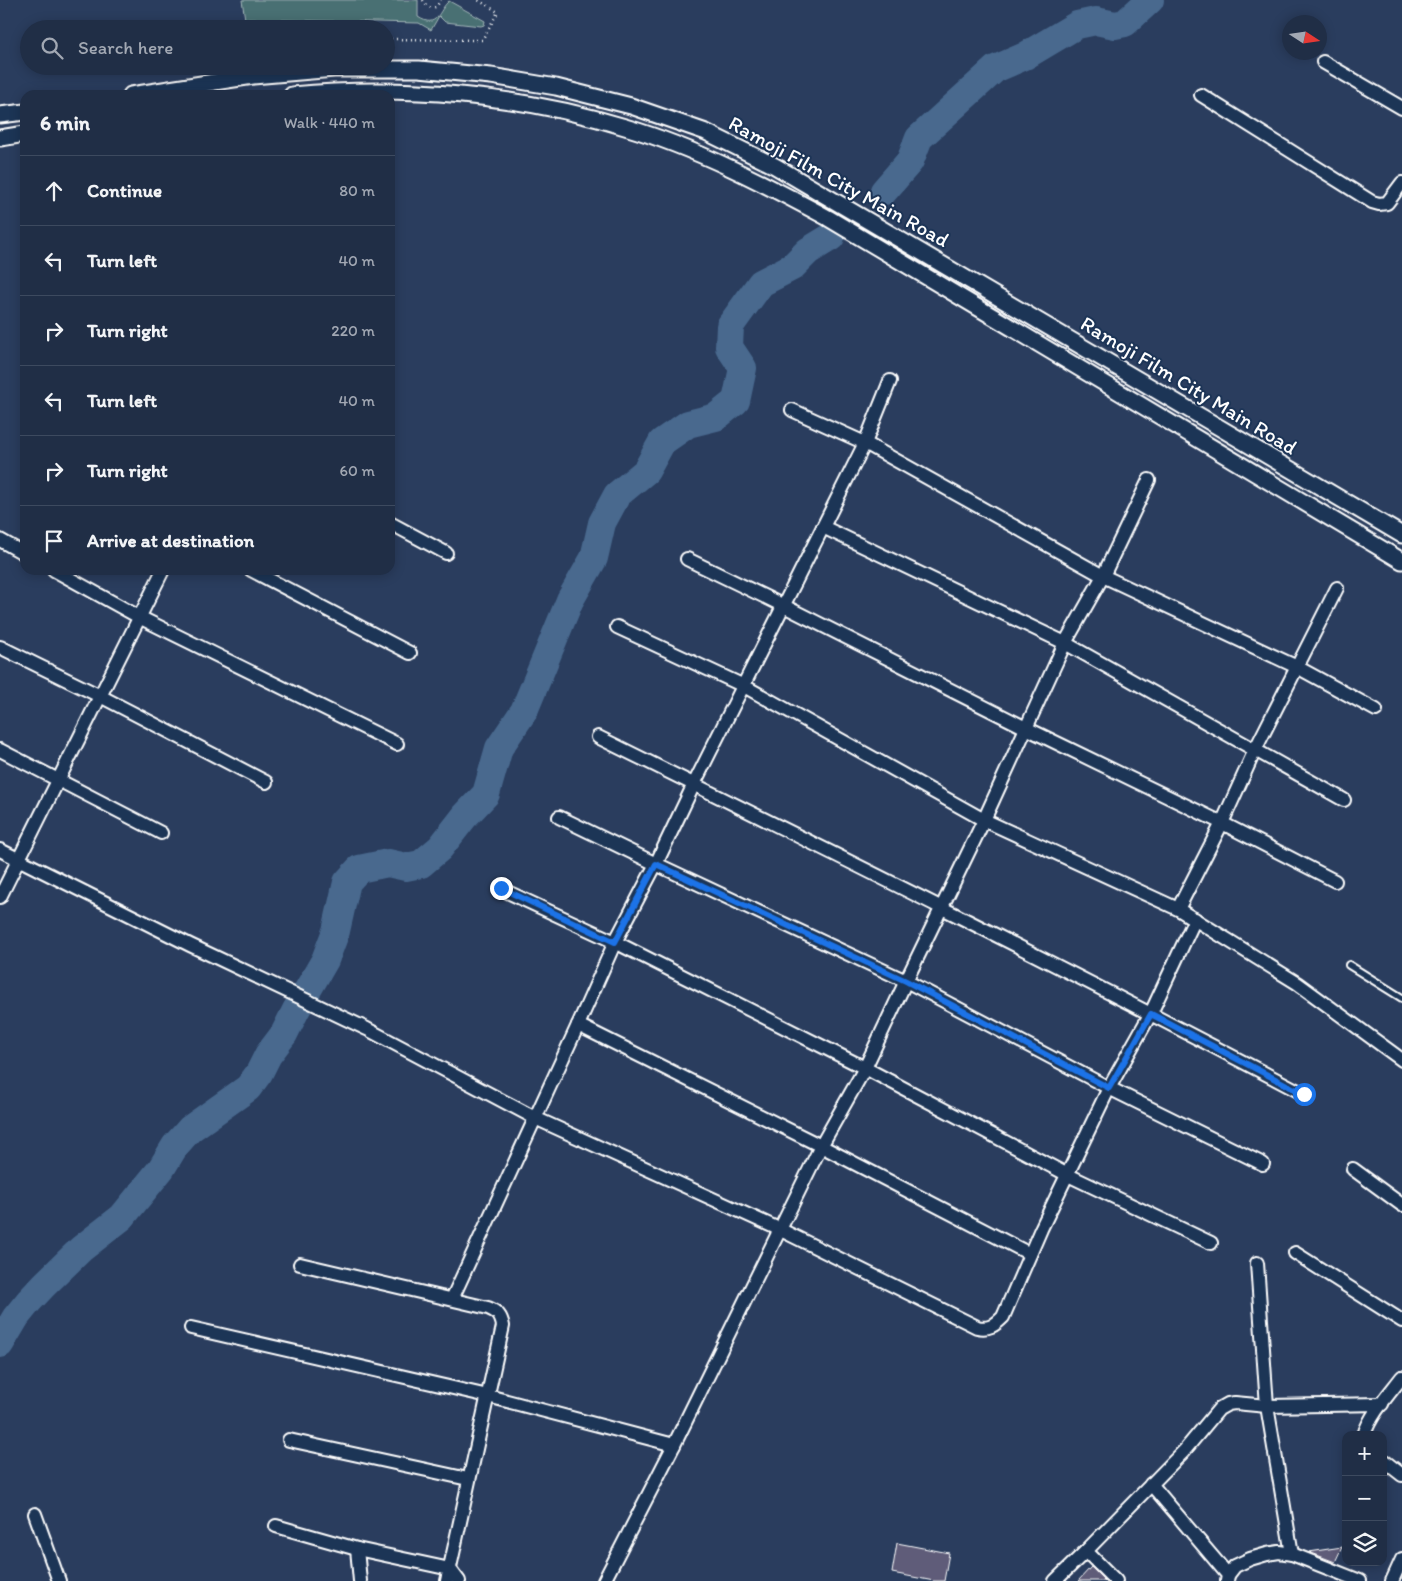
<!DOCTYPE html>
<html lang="en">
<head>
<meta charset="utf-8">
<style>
	:root { --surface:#202e46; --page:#2d3a51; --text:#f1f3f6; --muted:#a2a8b3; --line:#3d4a5f }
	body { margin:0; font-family:Itim,sans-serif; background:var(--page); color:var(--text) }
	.controls { position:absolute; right:15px; bottom:15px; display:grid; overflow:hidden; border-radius:10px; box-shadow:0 2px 12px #0003 }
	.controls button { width:45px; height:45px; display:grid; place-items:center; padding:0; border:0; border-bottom:1px solid var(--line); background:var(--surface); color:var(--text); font:25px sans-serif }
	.compass { position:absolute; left:1282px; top:15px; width:45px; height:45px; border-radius:50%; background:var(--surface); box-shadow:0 2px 12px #0003; rotate:102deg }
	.stop { position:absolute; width:15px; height:15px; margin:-11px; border:4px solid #1a73e8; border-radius:50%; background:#fff }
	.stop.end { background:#1a73e8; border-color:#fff; box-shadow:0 1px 5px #0008 }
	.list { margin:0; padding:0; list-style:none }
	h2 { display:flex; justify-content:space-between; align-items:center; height:65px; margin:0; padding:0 20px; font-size:21px }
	h2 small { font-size:16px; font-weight:400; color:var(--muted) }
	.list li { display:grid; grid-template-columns:32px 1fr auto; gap:15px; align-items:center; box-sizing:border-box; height:70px; padding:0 20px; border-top:1px solid var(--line) }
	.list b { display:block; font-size:19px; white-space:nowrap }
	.list em { font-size:16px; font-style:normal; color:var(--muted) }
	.icon { flex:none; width:28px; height:28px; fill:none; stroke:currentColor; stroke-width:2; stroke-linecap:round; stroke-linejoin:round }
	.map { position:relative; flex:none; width:1402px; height:1581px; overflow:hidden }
	.search { position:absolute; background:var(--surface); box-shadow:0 2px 12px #0003; left:20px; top:20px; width:375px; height:55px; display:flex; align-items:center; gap:12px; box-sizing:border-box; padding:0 18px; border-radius:28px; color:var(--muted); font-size:19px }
	.panel { position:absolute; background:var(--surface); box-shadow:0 2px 12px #0003; left:20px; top:90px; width:375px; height:485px; border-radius:15px }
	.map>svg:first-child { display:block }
	.green { fill:#486f73; stroke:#a4b7b9 }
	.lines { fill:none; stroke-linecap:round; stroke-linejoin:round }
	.river { stroke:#48698e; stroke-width:28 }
	.building { fill:#5f5c79; stroke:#fff }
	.service-casing { stroke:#fff; stroke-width:10 }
	.minor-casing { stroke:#fff; stroke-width:16 }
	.tertiary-casing { stroke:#fff; stroke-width:19 }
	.path { stroke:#fff; stroke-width:2.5; stroke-dasharray:1 4; stroke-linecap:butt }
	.service { stroke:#1d3557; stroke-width:6 }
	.minor { stroke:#1d3557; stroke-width:12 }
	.tertiary { stroke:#1d3557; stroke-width:15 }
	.route { stroke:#1a73e8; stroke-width:6 }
	.labels { text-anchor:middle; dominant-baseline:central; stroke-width:4; stroke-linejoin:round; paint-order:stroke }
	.street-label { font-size:21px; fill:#fff; stroke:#1d3557 }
</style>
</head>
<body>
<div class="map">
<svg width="1402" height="1581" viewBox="0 0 1402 1581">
	<rect width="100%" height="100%" fill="#2a3d5e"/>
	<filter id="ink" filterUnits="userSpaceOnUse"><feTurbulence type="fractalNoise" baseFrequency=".02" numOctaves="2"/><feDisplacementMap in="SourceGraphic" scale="10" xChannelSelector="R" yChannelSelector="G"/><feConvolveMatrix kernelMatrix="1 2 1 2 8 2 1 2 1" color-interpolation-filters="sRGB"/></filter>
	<g filter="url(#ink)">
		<path class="green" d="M242 0H418V17C438 30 438 10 449 1L485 21 484 25 481 26 445 22 439 16 431 30 419 23 245 19Z"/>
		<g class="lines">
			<g class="river">
				<polyline points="884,191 910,161 919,138 995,69 1025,56 1077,25 1096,21 1115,25 1125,23 1150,0"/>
				<polyline points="0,1344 16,1317 29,1301 44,1285 81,1249 122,1217 161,1169 175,1146 190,1129 248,1088 259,1073 268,1055 284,1034 296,1010 325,960 336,931 347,882 359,869 388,863 406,867 421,864 440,848 465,816 486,794 499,748 524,711 570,600 594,558 602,523 617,495 646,471 662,442 688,424 716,417 736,401 743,368 729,347 730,326 761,283 792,267 808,251 831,237"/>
			</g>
		</g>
		<g class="building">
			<polygon points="897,1543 949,1553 944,1581 934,1581 892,1573"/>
			<polygon points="1342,1547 1335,1562 1309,1552"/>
			<polygon points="1091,1567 1105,1581 1078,1581"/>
		</g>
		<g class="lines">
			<defs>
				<polyline id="service" points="1349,965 1402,998"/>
				<g id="minor">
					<polyline points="1323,62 1402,108"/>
					<polyline points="1201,95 1372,202 1379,204 1387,203 1402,183"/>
					<polyline points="792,410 865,443 1103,576 1297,667 1376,710"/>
					<polyline points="390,523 446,553"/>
					<polyline points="823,527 1065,643 1344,800"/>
					<polyline points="0,540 25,554"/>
					<polyline points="687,559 784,606 1026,728 1222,823 1335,881"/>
					<polyline points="54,570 139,617 397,744"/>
					<polyline points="251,570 410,653"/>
					<polyline points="617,627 744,686 984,820 1178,909 1297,983 1402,1060"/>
					<polyline points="0,647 100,696 266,782"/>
					<path d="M598 737C835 854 1071 971 1304 1094"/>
					<polyline points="0,750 161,833"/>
					<polyline points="559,817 656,864 906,981 1109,1088 1263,1164"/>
					<path d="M0 850 190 945 367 1029 535 1118 781 1230 977 1327C989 1330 995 1325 1003 1317L1041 1229 1109 1088 1151 1013 1195 919"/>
					<polyline points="501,889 615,942 865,1068 1068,1175 1211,1243"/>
					<polyline points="0,897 163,570"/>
					<polyline points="1178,909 1222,823 1255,750 1337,588"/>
					<polyline points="578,1025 821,1146 1030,1254"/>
					<polyline points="1353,1169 1402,1205"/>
					<polyline points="1295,1253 1402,1321"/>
					<polyline points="1257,1263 1267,1406 1292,1554"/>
					<path d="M300 1264 488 1308C498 1312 501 1316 503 1326L447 1581"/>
					<polyline points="452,1299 578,1025 615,942 656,864 694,784 865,443 890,381"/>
					<polyline points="191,1328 488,1396 674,1445"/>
					<path d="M1364 1435C1370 1415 1389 1394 1402 1377"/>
					<polyline points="289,1440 468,1479"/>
					<polyline points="1383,1460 1402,1475"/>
					<polyline points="1151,1484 1228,1575 1227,1581"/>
					<polyline points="35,1514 59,1581"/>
					<polyline points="276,1526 357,1549 450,1569 459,1581"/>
					<polyline points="357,1549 360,1581"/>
					<polyline points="1086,1551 1116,1581"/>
					<polyline points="1228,1575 1235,1566 1250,1559 1267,1554 1279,1552 1292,1554 1360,1581"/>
					<polyline points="604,1581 674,1445 821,1146 865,1068 906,981 984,820 1065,643 1103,576 1149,480"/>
					<polyline points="1055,1581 1086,1551 1184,1451 1219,1409 1228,1404 1235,1403 1267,1406 1382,1404"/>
					<polyline points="1392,1581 1402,1559"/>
				</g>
				<g id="tertiary">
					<polyline points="131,95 253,76 334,69 419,69 491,76 556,87 631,106 706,132 775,166 1402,535"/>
					<path d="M292 95C402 85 518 94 625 127 696 148 763 183 828 218L1402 561"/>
					<polyline points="0,115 25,112"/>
					<polyline points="0,138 25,134"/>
				</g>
			</defs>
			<use href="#service" class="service-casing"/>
			<use href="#minor" class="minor-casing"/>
			<use href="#tertiary" class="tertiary-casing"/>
			<g class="path">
				<polyline points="423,0 425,4 431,8 436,7 441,0"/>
				<polyline points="386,39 482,40 498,12 478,0"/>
			</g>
			<use href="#service" class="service"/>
			<use href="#minor" class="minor"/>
			<use href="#tertiary" class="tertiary"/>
		</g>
	</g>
	<g class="lines" filter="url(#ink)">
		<polyline class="route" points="501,888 615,942 656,864 906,981 1109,1088 1151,1014 1304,1094"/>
	</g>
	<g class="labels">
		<g class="street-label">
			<text transform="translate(839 181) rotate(29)">Ramoji Film City Main Road</text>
			<text transform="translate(1189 385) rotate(31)">Ramoji Film City Main Road</text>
		</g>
	</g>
</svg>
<div class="controls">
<button>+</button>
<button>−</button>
<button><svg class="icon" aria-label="layers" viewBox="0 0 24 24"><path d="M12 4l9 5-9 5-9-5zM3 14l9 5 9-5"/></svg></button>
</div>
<svg class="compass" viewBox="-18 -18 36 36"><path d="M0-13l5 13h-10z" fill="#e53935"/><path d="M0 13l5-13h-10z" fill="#a2a8b3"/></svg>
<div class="stop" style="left:1304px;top:1094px"></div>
<div class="stop end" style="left:501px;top:888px"></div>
<div class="search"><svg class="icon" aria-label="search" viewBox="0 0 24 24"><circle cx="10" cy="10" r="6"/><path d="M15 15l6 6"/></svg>Search here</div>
<section class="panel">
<h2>6 min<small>Walk · 440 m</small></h2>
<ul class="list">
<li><svg class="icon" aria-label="ahead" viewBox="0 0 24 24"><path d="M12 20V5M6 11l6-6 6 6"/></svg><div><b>Continue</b></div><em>80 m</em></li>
<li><svg class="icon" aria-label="left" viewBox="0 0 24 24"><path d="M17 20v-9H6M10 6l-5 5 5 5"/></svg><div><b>Turn left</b></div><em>40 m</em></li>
<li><svg class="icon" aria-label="right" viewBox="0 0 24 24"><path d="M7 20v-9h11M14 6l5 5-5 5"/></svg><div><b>Turn right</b></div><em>220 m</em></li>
<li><svg class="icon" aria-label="left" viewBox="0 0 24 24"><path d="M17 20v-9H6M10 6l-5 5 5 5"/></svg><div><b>Turn left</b></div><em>40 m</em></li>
<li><svg class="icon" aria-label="right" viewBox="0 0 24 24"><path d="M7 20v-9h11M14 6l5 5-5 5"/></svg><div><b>Turn right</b></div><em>60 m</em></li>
<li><svg class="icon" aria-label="arrive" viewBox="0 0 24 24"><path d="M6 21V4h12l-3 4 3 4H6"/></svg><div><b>Arrive at destination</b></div></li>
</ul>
</section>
</div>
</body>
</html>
